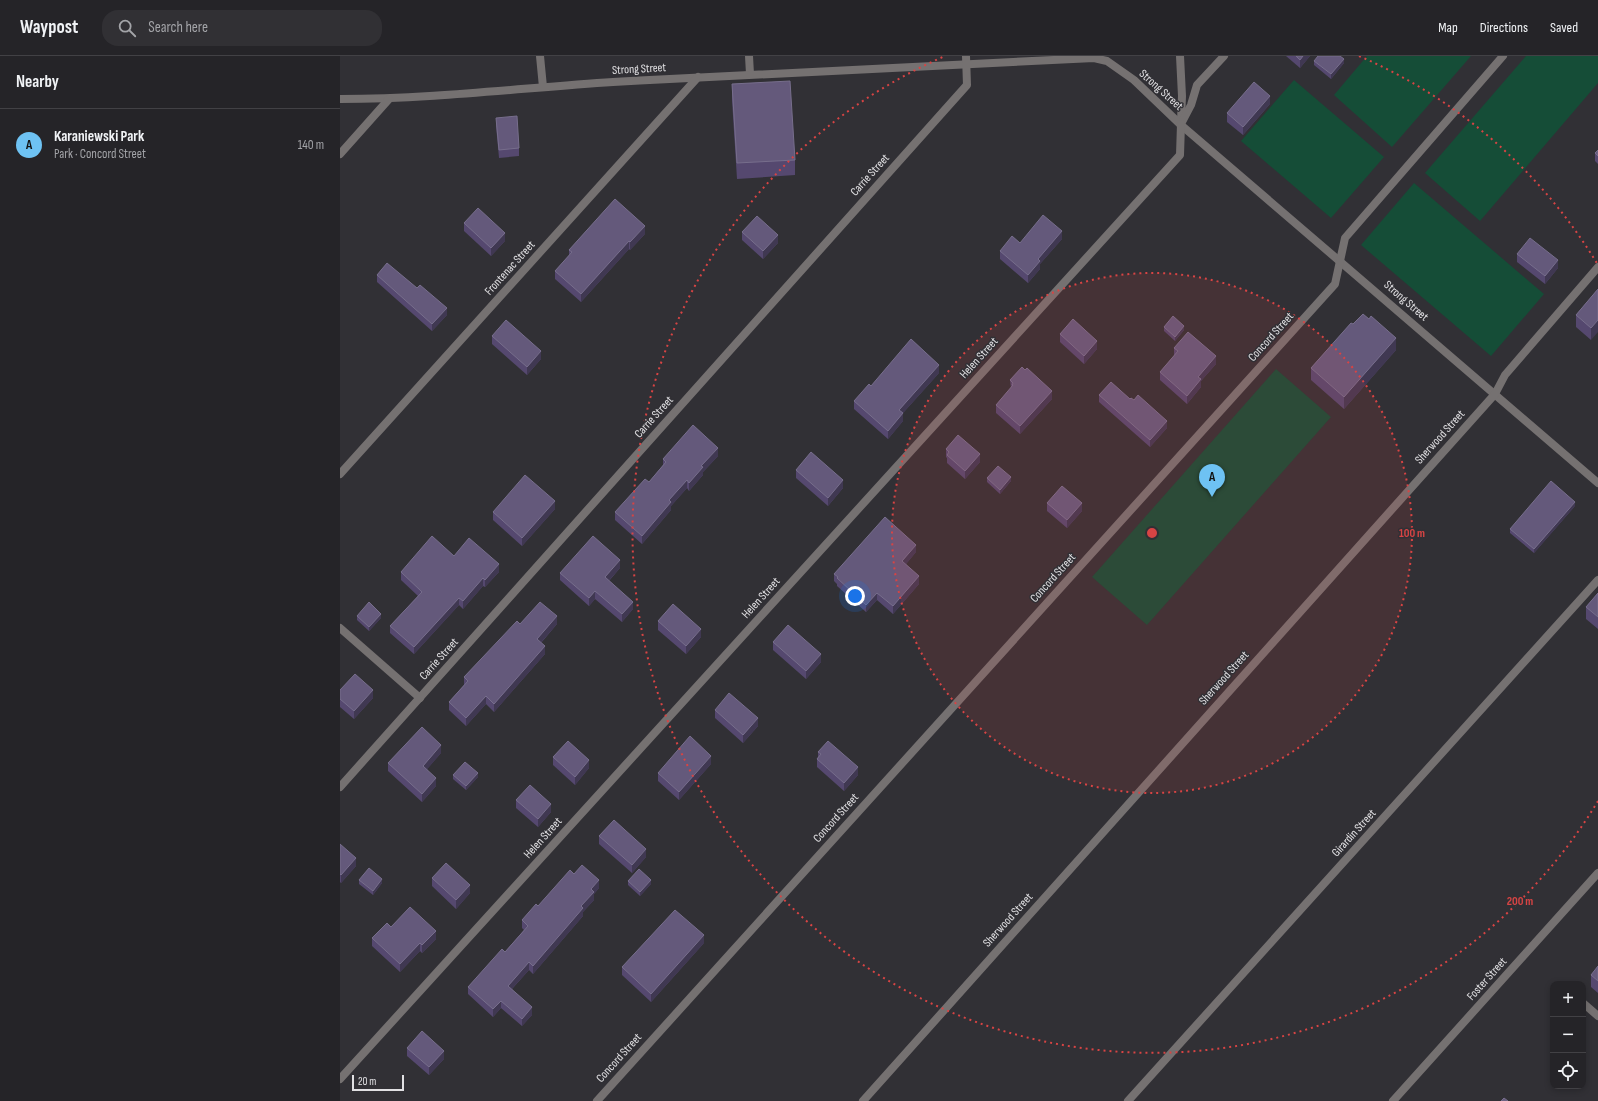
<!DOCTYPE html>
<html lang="en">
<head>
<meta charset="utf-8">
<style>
	:root { --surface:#252428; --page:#313034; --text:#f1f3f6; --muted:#a3a4a8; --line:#424145; --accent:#6ec2f3 }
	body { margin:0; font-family:"Sofia Sans Condensed",sans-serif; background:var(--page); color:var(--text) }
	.controls { position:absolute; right:12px; bottom:12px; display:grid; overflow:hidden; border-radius:8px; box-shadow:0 2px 6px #0003 }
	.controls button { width:36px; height:36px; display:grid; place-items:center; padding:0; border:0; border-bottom:1px solid var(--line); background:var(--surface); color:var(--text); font:20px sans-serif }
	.scale { position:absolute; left:12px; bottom:10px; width:52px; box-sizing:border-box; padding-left:4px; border:2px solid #e1e0e3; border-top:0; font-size:11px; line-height:14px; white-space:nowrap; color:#e1e0e3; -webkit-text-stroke:3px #313035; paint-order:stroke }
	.you { position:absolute; left:515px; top:540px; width:14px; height:14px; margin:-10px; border:3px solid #fff; border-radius:50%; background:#1a73e8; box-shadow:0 0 0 6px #1a73e833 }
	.badge { display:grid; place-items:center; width:26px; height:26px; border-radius:50%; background:var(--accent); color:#111; font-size:13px; font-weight:700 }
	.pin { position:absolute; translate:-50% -33px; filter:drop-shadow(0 1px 2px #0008) }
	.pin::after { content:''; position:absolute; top:21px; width:14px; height:12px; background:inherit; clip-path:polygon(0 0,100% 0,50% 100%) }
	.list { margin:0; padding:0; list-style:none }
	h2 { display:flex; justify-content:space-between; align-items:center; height:52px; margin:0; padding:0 16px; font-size:17px }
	h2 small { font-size:13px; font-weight:400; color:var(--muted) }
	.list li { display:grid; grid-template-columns:26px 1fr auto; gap:12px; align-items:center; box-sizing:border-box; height:72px; padding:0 16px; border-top:1px solid var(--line) }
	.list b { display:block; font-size:15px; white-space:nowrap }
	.list p { margin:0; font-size:13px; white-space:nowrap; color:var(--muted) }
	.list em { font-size:13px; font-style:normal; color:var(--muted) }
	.icon { flex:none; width:22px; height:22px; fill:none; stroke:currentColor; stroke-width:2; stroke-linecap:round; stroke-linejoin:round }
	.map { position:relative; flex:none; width:1258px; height:1045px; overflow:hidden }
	header { display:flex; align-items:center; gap:24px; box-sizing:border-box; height:56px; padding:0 20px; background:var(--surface); border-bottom:1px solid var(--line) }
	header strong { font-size:19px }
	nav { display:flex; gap:22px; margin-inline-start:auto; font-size:14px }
	.search { width:280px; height:36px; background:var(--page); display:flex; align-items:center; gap:10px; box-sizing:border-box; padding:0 14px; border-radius:16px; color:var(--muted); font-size:15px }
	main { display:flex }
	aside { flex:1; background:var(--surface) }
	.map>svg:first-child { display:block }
	.green { fill:#154d37 }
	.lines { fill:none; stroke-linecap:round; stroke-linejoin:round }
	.street { stroke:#757171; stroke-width:8 }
	.wall { fill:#55486f }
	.shaded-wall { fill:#403852 }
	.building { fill:#64597b; stroke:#776e8c }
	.ring { fill:none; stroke:#d84444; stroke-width:2; stroke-dasharray:2 4 }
	.labels { text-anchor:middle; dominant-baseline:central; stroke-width:3; stroke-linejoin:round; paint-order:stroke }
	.street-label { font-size:12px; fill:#e1e0e3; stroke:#313035 }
	.centre { fill:#d84444; stroke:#313035; stroke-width:2 }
	.ring-label { font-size:12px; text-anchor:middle; font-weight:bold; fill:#d84444; stroke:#313035; stroke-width:3; stroke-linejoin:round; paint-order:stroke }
</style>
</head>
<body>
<header>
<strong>Waypost</strong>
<div class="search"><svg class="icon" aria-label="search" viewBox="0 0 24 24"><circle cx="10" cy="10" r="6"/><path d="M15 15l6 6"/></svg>Search here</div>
<nav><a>Map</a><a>Directions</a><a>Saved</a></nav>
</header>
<main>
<aside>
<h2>Nearby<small></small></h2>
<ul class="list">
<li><span class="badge">A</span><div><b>Karaniewski Park</b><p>Park · Concord Street</p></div><em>140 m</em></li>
</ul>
</aside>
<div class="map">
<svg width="1258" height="1045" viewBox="0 0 1258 1045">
	<rect width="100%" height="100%" fill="#313035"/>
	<g class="green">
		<polygon points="1027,0 1131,0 1052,91 994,39"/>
		<polygon points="1186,0 1258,0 1258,27 1140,165 1085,117"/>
		<polygon points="954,24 1044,101 991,162 901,85"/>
		<polygon points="1074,127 1204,238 1151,300 1021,189"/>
		<polygon points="936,313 991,361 807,569 752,521"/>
	</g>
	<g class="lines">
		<g class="street">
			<polyline points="200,0 203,31"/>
			<polyline points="409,0 410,18"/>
			<polyline points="840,0 842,40 841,65"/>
			<path d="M0 43C91 43 182 32 273 26 433 17 593 9 754 2L767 5 794 24 841 69 1258 427"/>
			<polyline points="841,68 851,49 857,29 884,0"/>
			<polyline points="0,98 49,43"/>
			<polyline points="0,418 358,21"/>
			<polyline points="0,572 80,642"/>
			<polyline points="0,731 627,29 626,0"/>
			<polyline points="1243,947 1258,960"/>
			<polyline points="0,1023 840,99 841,68"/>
			<polyline points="257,1045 995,228 1005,182 1163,0"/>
			<polyline points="523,1045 1155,338 1165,319 1258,211"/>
			<polyline points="788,1045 1258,524"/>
			<polyline points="1053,1045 1258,817"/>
		</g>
	</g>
	<g class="wall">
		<polygon points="946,0 970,0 960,12"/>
		<polygon points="974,5 1004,7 991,23 974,9"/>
		<polygon points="392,28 455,104 455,119 397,123 392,44"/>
		<polygon points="930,48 903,79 887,66 887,57"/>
		<polygon points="156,62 179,92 179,100 159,102 156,70"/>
		<polygon points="1258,94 1258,108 1255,105 1255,97"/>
		<polygon points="124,167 165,185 151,200 124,175"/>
		<polygon points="402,176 438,187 423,203 402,184"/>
		<polygon points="305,178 290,194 289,193 241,246 215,223 215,215 229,200 229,194"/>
		<polygon points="722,183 700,208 700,213 688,227 660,203 660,195 680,187"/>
		<polygon points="1177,198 1218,212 1205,228 1177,206"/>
		<polygon points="37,219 107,259 92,275 37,226"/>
		<polygon points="1258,233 1251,284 1236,271 1236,259"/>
		<polygon points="1029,263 1056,294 1004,353 971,324 971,312 1013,268"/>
		<polygon points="824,271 844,274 835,285 824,275"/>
		<polygon points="720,278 757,293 744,308 720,286"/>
		<polygon points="152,280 201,303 187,319 152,288"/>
		<polygon points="834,292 876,308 861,325 861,331 847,348 820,324 820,316 834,300"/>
		<polygon points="599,317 563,357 563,365 548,383 514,353 514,345 531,330"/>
		<polygon points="670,324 712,343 680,378 656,357 656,349 671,332"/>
		<polygon points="759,339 790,343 827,372 810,391 759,346"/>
		<polygon points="606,393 640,406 625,423 607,407 607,402 606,401"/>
		<polygon points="378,400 363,416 363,419 349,435 347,432 331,450 331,454 302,488 275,464 275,456 309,426 323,409 323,403"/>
		<polygon points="456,414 503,432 488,450 456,422"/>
		<polygon points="647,422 671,425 660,438 647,426"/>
		<polygon points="707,447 742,455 727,472 707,455"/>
		<polygon points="1235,450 1194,497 1170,477 1170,473"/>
		<polygon points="215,453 182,490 153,464 153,456"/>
		<polygon points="576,496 566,508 579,528 553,558 537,544 526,556 497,530 497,528 494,525 494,518"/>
		<polygon points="114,500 159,516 145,531 143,530 123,553 119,549 74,598 50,577 50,570 78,540 61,524 61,516"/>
		<polygon points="280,512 269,525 293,553 282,566 255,543 249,550 220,524 220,517"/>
		<polygon points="1258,537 1258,573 1246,563 1246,551"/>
		<polygon points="17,560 41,562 29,575 17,564"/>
		<polygon points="318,565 361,581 346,598 318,574"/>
		<polygon points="180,568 217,568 201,587 205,598 154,656 146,648 126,670 109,654 109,646 124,629 124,621"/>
		<polygon points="433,586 481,606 466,623 433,594"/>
		<polygon points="0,634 33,642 14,663 0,651"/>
		<polygon points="375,654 418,670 403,687 375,662"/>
		<polygon points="478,696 518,719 504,735 477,711 477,703 478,701"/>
		<polygon points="101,697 87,713 96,730 82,746 48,715 48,707"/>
		<polygon points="213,701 249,712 235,729 213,709"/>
		<polygon points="371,708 339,744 318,725 318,717"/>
		<polygon points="113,719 138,721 126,734 113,723"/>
		<polygon points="176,744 211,756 198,771 176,752"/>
		<polygon points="259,780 306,801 292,817 259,788"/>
		<polygon points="0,788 16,810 1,827 0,826"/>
		<polygon points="234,818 259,832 254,838 254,844 243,856 243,860 193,918 189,914 172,933 192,959 182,970 161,952 153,961 128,938 128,931 165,896 184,874 182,872 182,864"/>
		<polygon points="92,822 130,837 116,853 92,830"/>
		<polygon points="19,824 42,827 33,839 19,828"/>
		<polygon points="288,825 311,828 300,840 288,829"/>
		<polygon points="51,871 96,883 82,897 80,895 60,916 32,890 32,882"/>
		<polygon points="364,887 311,946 282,919 282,911"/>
		<polygon points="1258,910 1258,937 1251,931 1251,919"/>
		<polygon points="67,992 104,1003 89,1019 67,1000"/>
	</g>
	<g class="shaded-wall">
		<polygon points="963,0 970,0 960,12 960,4"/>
		<polygon points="1004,3 1004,7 991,23 991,18"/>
		<polygon points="930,40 930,48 903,79 903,71"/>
		<polygon points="305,170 305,178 290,194 290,186"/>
		<polygon points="722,175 722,183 700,208 700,213 688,227 688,219 698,203"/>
		<polygon points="165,177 165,185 151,200 151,192"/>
		<polygon points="438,179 438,187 423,203 423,195"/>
		<polygon points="289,185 289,193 241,246 241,238"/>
		<polygon points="1218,204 1218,212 1205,228 1205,220"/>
		<polygon points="107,252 107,259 92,275 92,268"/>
		<polygon points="1258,264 1258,276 1251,284 1251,272"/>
		<polygon points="844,270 844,274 835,285 835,281"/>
		<polygon points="1056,282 1056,294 1004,353 1004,341"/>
		<polygon points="757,285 757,293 744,308 744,300"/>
		<polygon points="201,295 201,303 187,319 187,311"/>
		<polygon points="876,300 876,308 861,325 861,331 847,348 847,340 858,321"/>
		<polygon points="599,309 599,317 563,357 563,365 548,383 548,375 559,354"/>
		<polygon points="712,335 712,343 680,378 680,370"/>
		<polygon points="827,365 827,372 810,391 810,384"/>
		<polygon points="378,392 378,400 363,416 363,419 349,435 349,427 361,410"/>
		<polygon points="640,398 640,406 625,423 625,415"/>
		<polygon points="671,421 671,425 660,438 660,434"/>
		<polygon points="347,424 347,432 331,450 331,454 302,488 302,480 329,444"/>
		<polygon points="503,424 503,432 488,450 488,442"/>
		<polygon points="215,445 215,453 182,490 182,482"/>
		<polygon points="1235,446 1235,450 1194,497 1194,493"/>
		<polygon points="742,447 742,455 727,472 727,464"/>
		<polygon points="576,489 576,496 562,513 562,505"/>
		<polygon points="280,504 280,512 265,529 265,521"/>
		<polygon points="159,508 159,516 145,531 145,524"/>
		<polygon points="579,520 579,528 553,558 553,550"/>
		<polygon points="143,522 143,530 123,553 123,545"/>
		<polygon points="255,535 255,543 249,550 249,542"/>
		<polygon points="537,537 537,544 526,556 526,549"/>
		<polygon points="119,542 119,549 74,598 74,591"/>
		<polygon points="293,546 293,553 282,566 282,558"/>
		<polygon points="41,558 41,562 29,575 29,571"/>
		<polygon points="217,560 217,568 197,591 197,583"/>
		<polygon points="361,573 361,581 346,598 346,590"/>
		<polygon points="205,590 205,598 154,656 154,648"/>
		<polygon points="481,598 481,606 466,623 466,615"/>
		<polygon points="33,634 33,642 14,663 14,655"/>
		<polygon points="146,640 146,648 126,670 126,662"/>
		<polygon points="418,662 418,670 403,687 403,679"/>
		<polygon points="101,689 101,697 83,718 83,710"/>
		<polygon points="371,700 371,708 339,744 339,736"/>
		<polygon points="249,704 249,712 235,729 235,721"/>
		<polygon points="518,711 518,719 504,735 504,727"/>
		<polygon points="138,717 138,721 126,734 126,730"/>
		<polygon points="96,722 96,730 82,746 82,738"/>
		<polygon points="211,748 211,756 198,771 198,763"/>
		<polygon points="306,793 306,801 292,817 292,809"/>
		<polygon points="16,802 16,810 1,827 1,819"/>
		<polygon points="42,823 42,827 33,839 33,835"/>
		<polygon points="259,824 259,832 254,838 254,844 243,856 243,860 193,918 193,910 241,850 251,833"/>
		<polygon points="311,824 311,828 300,840 300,836"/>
		<polygon points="130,829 130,837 116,853 116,844"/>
		<polygon points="96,875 96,883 82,897 82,889"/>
		<polygon points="364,879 364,887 311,946 311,938"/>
		<polygon points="80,887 80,895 60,916 60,908"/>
		<polygon points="189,906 189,914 168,937 168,930"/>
		<polygon points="161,945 161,952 153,961 153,953"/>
		<polygon points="192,951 192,959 182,970 182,963"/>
		<polygon points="104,995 104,1003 89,1019 89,1011"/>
	</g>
	<g class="building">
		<polygon points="956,0 963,0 960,4"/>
		<polygon points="978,0 1000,0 1004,3 991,18 974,5"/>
		<polygon points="450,25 455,104 397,107 392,28"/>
		<polygon points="914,26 930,40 903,71 887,57"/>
		<polygon points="177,60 179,92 159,94 156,62"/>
		<polygon points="1258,94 1258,100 1255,97"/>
		<polygon points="275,143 305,170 290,186 289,185 241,238 215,215 232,196 229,194"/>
		<polygon points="138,152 165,177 151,192 124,167"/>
		<polygon points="703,159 722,175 698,203 700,205 688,219 660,195 672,180 680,187"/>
		<polygon points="417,160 438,179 423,195 402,176"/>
		<polygon points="1190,182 1218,204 1205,220 1177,198"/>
		<polygon points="47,207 77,232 80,229 107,252 92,268 37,219"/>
		<polygon points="1258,233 1258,264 1251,272 1236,259"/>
		<polygon points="1023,258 1029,263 1031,260 1056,282 1004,341 971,312 1011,267 1013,268"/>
		<polygon points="833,260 844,270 835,281 824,271"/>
		<polygon points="733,263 757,285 744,300 720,278"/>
		<polygon points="166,264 201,295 187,311 152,280"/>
		<polygon points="848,276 876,300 858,321 861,323 847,340 820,316 838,295 834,292"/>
		<polygon points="571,283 599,309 559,354 563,357 548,375 514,345 529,328 531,330"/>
		<polygon points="682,311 685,314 687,312 712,335 680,370 656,349 673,329 672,329 673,327 670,324"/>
		<polygon points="771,326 790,343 791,342 794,344 798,339 827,365 810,384 759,339"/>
		<polygon points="353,369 378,392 361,410 363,411 349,427 347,424 329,444 331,446 302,480 275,456 305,423 309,426 326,406 323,403"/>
		<polygon points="618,379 640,398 625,415 607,399 609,396 606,393"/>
		<polygon points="471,396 503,424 488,442 456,414"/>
		<polygon points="658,410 671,421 660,434 647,422"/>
		<polygon points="185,419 215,445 182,482 153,456"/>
		<polygon points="1211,425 1235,446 1194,493 1170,473"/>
		<polygon points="722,430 742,447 727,464 707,447"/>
		<polygon points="545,461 576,489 562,505 579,520 553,550 537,537 526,549 497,522 498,521 494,518"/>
		<polygon points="92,480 114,500 129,482 159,508 145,524 143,522 123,545 119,542 74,591 50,570 82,536 61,516"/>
		<polygon points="253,480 280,504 265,521 293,546 282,558 255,535 249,542 220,517"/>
		<polygon points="1258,537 1258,561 1246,551"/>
		<polygon points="29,546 41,558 29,571 17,560"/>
		<polygon points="200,546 217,560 197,583 205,590 154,648 146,640 126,662 109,646 128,625 124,621 177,565 180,568"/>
		<polygon points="333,548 361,573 346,590 318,565"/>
		<polygon points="448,569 481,598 466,615 433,586"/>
		<polygon points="15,618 33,634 14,655 0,643 0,634"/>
		<polygon points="389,637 418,662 403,679 375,654"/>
		<polygon points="82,671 101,689 83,710 96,722 82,738 48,707"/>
		<polygon points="350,680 371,700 339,736 318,717"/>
		<polygon points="228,685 249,704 235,721 213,701"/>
		<polygon points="488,685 518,711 504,727 477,703 481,698 478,696"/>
		<polygon points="125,706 138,717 126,730 113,719"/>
		<polygon points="190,729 211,748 198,763 176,744"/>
		<polygon points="274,764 306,793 292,809 259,780"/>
		<polygon points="0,788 16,802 1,819 0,818"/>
		<polygon points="106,807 130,829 116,844 92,822"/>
		<polygon points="242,809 259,824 251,833 254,836 241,850 243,852 193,910 189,906 168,930 192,951 182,963 161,945 153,953 128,931 162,893 165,896 188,870 182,864 196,848 198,850 230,814 234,818"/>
		<polygon points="29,812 42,823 33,835 19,824"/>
		<polygon points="299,813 311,824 300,836 288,825"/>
		<polygon points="70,851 96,875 82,889 80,887 60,908 32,882 47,867 51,871"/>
		<polygon points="335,854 364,879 311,938 282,911"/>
		<polygon points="1258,910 1258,925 1251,919"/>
		<polygon points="82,975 104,995 89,1011 67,992"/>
		<polygon points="1164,1042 1168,1045 1161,1045"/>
	</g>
	<circle cx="812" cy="477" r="260" fill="#d84444" fill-opacity=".12"/>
	<g class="ring">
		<circle cx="812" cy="477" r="260"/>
		<path d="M1258 745A520 520 0 1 1 605 0M1019 0A520 520 0 0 1 1258 209"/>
	</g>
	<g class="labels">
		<g class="street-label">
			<text transform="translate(299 13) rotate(-3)">Strong Street</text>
			<text transform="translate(821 34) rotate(42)">Strong Street</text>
			<text transform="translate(530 119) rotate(-48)">Carrie Street</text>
			<text transform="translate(170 212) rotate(-48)">Frontenac Street</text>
			<text transform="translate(1066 245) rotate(41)">Strong Street</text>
			<text transform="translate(931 281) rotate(-48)">Concord Street</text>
			<text transform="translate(639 302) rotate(-48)">Helen Street</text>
			<text transform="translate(314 361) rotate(-48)">Carrie Street</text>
			<text transform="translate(1100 381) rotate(-48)">Sherwood Street</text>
			<text transform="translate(713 522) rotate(-48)">Concord Street</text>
			<text transform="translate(421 542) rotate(-48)">Helen Street</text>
			<text transform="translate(99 603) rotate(-48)">Carrie Street</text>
			<text transform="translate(884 622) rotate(-48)">Sherwood Street</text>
			<text transform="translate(496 762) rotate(-48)">Concord Street</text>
			<text transform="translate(1014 777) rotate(-48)">Girardin Street</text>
			<text transform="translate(203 782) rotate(-48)">Helen Street</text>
			<text transform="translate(668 864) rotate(-48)">Sherwood Street</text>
			<text transform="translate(1147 923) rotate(-48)">Foster Street</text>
			<text transform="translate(279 1002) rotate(-48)">Concord Street</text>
		</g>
	</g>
	<circle cx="812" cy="477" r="6" class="centre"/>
	<g class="ring-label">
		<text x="1072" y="481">100 m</text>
		<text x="1180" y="849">200 m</text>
	</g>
</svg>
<div class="controls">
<button>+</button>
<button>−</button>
<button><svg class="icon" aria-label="locate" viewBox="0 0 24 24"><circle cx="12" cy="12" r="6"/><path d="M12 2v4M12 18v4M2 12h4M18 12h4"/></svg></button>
</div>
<div class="scale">20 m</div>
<div class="you"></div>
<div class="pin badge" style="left:872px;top:441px">A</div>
</div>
</main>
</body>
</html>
